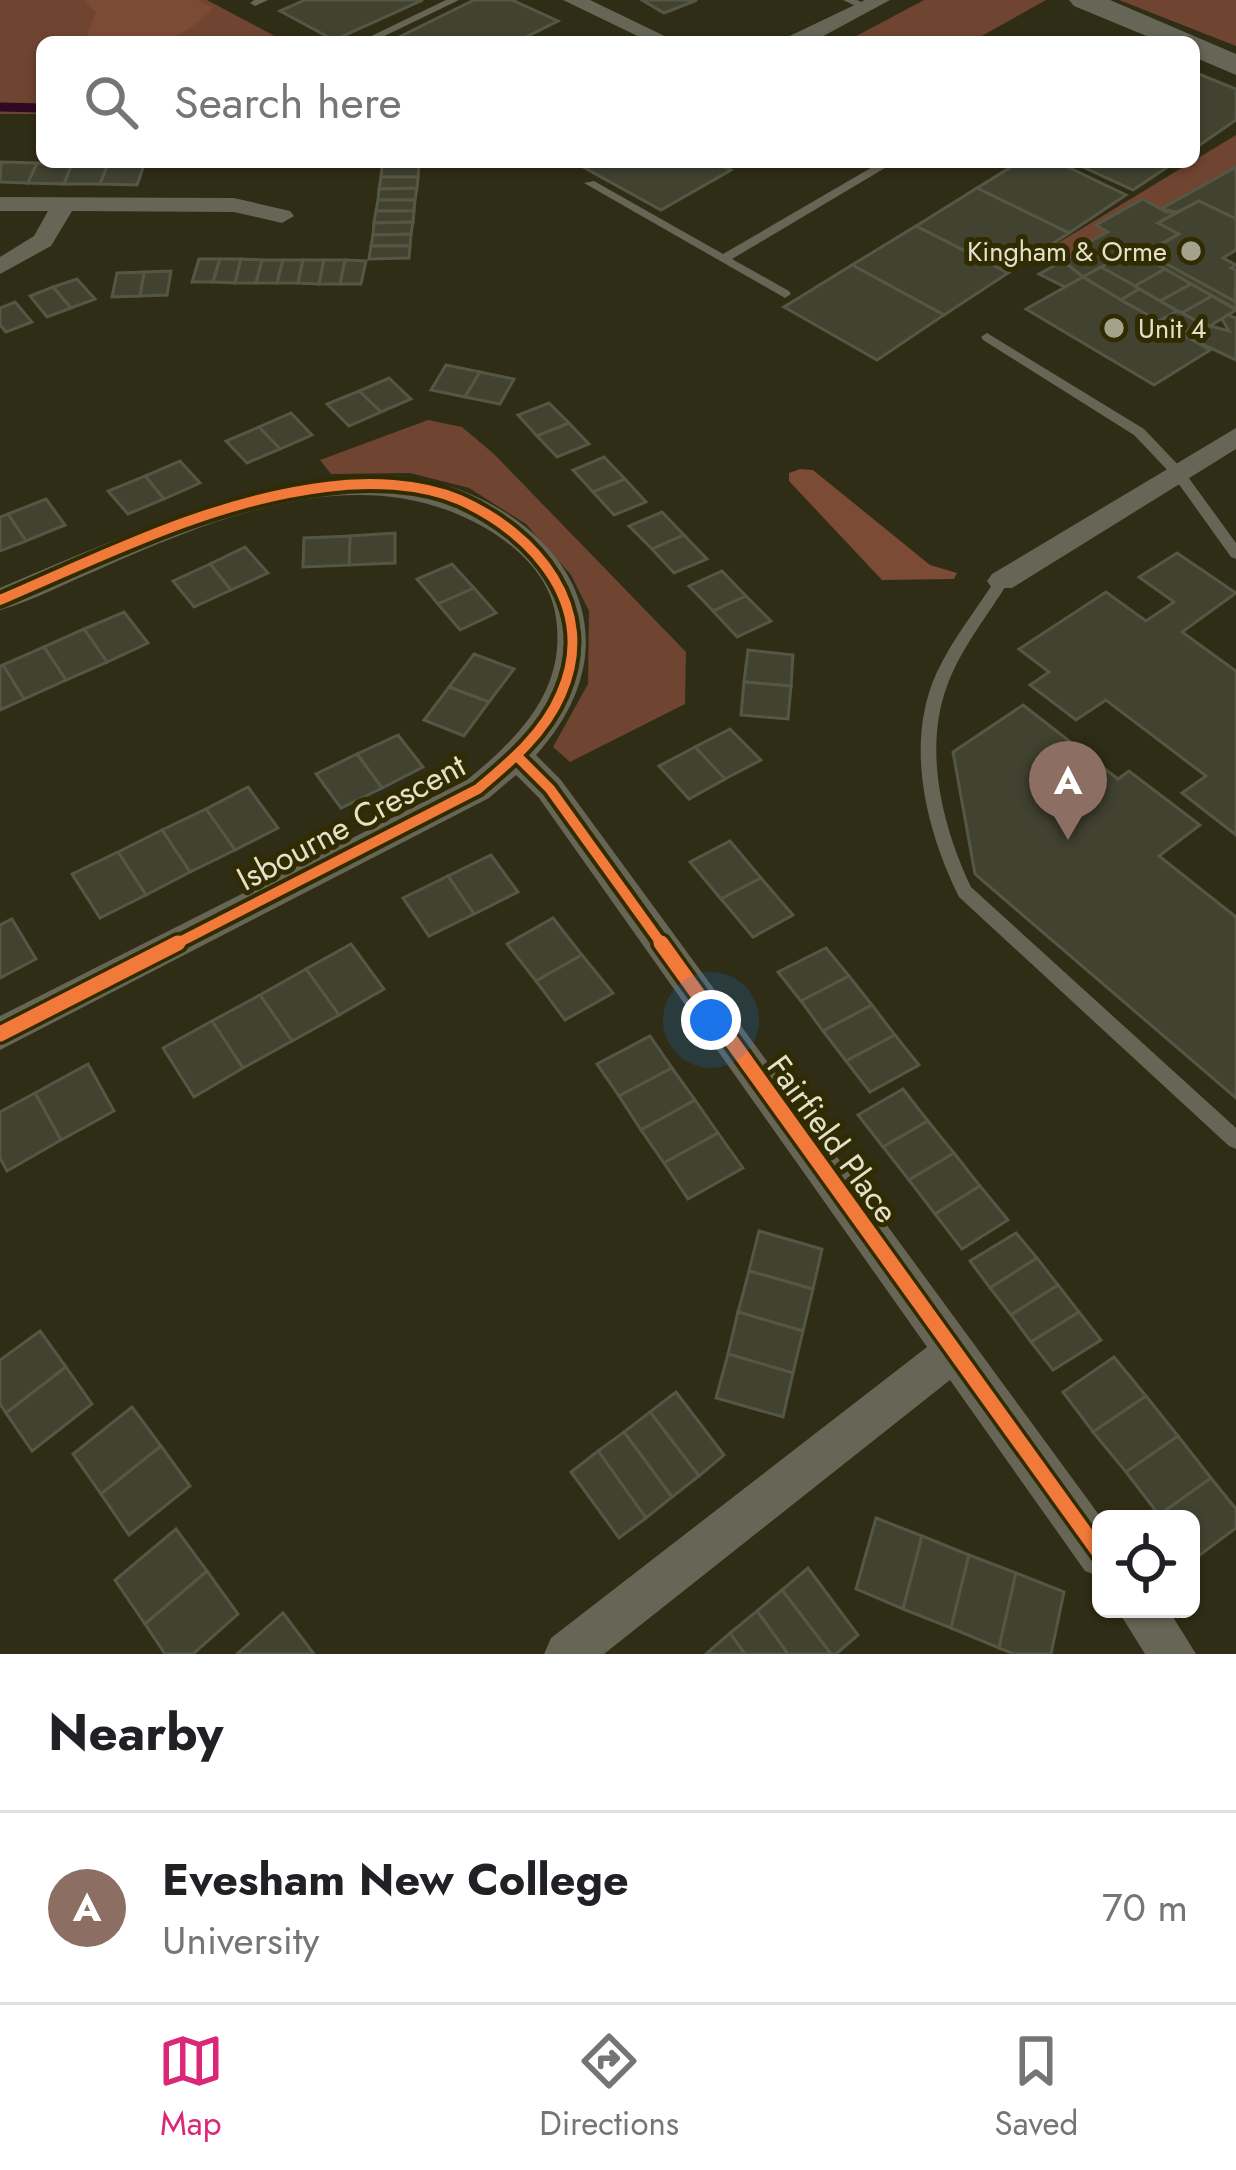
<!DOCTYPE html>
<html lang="en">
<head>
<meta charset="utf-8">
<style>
	:root { --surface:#fff; --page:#f2f2f2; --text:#202124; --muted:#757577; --line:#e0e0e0; --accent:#db2777 }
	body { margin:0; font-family:Jost,sans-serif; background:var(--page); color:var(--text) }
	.controls { position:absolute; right:36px; bottom:36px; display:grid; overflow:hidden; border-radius:18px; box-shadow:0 3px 9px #0004 }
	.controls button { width:108px; height:108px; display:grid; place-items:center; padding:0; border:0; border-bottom:3px solid var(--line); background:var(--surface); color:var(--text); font:60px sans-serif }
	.you { position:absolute; left:711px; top:1020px; width:42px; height:42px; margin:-30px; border:9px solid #fff; border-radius:50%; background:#1a73e8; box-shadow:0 0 0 18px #1a73e833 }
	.badge { display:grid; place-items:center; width:78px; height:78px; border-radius:50%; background:var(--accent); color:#fff; font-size:39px; font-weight:700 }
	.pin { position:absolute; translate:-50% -99px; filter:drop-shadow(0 3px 6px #0008) }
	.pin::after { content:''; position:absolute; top:63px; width:42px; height:36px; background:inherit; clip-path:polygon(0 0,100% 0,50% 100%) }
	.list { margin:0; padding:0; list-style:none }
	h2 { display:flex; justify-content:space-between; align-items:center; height:156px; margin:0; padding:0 48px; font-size:51px }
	h2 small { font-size:39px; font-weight:400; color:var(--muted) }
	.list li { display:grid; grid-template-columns:78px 1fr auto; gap:36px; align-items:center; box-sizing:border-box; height:192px; padding:0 48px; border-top:3px solid var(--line) }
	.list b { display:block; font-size:45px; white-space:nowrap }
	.list p { margin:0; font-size:39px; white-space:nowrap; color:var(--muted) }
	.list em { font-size:39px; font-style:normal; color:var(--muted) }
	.icon { flex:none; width:66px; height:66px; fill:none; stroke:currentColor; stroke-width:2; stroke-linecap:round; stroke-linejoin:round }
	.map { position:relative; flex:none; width:1236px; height:1654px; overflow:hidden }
	.search { position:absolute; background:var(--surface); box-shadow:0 3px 9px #0004; left:36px; right:36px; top:36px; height:132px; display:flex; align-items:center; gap:30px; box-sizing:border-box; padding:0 42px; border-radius:18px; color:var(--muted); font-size:45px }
	.sheet { height:348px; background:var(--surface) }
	nav { display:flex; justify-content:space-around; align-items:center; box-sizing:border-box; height:168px; border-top:3px solid var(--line); background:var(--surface); font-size:33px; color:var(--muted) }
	nav a { display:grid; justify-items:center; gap:6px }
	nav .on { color:var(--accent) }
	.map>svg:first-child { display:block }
	.green { fill:#6f4431 }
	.forest { fill:#7c4b35 }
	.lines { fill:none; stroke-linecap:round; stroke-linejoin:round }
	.stream { stroke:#300822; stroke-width:9 }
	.building { fill:#414230; stroke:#555744; stroke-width:3 }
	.lane { fill:#676555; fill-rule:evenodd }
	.street { fill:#676555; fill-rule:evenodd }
	.secondary { fill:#656656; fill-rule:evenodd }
	.cycleway-far1-casing { stroke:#302b00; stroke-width:18 }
	.cycleway-casing { stroke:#302b00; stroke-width:22 }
	.cycleway-far1 { stroke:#f17a3a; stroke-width:10 }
	.cycleway { stroke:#f17a3a; stroke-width:15 }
	.poi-dot { fill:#a4a28b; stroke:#302b00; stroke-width:4.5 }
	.labels { text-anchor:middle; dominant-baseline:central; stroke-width:10; stroke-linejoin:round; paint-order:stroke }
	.far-poi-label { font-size:27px; fill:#e3e1ca; stroke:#302b00; text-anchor:end }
	.street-label { font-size:33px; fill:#e3e1ca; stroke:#302b00 }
</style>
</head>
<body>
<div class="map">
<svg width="1236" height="1654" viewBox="0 0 1236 1654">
	<rect width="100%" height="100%" fill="#2f2d15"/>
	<g class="green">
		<polygon points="0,0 207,0 286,42 42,42 42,114 0,114"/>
		<polygon points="924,0 1046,0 971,42 845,42"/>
		<polygon points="1119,0 1236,0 1236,46"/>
		<polygon points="1236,135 1236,167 1161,209 1142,199 1097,225 1108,232 1071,256 1053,246"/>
		<polygon points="428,420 462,427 494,454 686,652 685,704 570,762 553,747 588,684 589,611 571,575 526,524 469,488 410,473 331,474 320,460"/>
	</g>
	<g class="forest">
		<path d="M84 0H197L213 8C170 53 143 42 84 42L96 12Z"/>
		<polygon points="800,469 813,470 930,565 957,573 954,579 882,580 789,481 789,473"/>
	</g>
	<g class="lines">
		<polyline class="stream" points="0,107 42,108"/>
	</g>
	<g class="building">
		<polygon points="305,0 423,0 334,40 280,11"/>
		<polygon points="474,0 512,0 558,21 516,42 389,42"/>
		<polygon points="642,0 697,0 664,13"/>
		<polygon points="1194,72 1236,89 1236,120 1194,149"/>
		<polygon points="1,162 37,163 28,183 0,182"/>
		<polygon points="592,162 715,162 731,170 661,210 583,167"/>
		<polygon points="1019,162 1057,162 1126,195 1069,233 977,188"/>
		<polygon points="1072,162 1175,162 1133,190"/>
		<polygon points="37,163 72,164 64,184 28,183"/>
		<polygon points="72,164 108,164 100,184 64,184"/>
		<polygon points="108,164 144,165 137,185 100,184"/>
		<polygon points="382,166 419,166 418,177 381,177"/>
		<polygon points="1236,167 1236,219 1199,201 1177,212 1161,209"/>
		<polygon points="381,177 418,177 417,188 379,189"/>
		<polygon points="417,188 415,200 378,200 379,189"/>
		<polygon points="977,188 1069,233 1008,273 916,226"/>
		<polygon points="1143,199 1166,212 1177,212 1158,223 1179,234 1145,252 1132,245 1104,260 1097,257 1101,254 1083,245 1108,232 1096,225"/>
		<polygon points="378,200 415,200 414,211 376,211"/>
		<polygon points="1199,201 1236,219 1236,250 1223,258 1236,265 1231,268 1236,270 1235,302 1146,253 1179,234 1158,223"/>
		<polygon points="376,211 414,211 413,222 374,223"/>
		<polygon points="413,222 411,234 373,235 374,223"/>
		<polygon points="916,226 1008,273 944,315 852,265"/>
		<polygon points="411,234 410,246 371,246 373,235"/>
		<polygon points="1132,245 1236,302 1236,309 1131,251 1083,277 1063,261 1088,246 1104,260"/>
		<polygon points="371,246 410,246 409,258 369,259"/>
		<polygon points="1131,251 1165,269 1135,286 1101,267"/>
		<polygon points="199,259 220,259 213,282 192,282"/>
		<polygon points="220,259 241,259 235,283 213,282"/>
		<polygon points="241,259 262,260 256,283 235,283"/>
		<polygon points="262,260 283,260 277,283 256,283"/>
		<polygon points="283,260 303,260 298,283 277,283"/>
		<polygon points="303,260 324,260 319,284 298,283"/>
		<polygon points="324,260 345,260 340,284 319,284"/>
		<polygon points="345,260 366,261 361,284 340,284"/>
		<polygon points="1063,261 1083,277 1065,287 1039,274"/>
		<polygon points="852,265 944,315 877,360 784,307"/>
		<polygon points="1101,267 1135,286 1139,289 1121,300 1083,277"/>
		<polygon points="1165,269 1191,284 1160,301 1135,286"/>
		<polygon points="171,271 167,295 140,296 144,272"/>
		<polygon points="144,272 140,296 112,297 117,273"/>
		<polygon points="1083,277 1121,300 1210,350 1154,385 1026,309"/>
		<polygon points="77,279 95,299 71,308 53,287"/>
		<polygon points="1191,284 1212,296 1182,313 1160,301"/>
		<polygon points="53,287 71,308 47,317 30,296"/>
		<polygon points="1139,289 1160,301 1177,311 1159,321 1121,300"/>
		<polygon points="1212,296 1236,310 1208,327 1182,313"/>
		<polygon points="15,302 32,322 6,332 0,325 0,308"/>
		<polygon points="1177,311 1182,313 1200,323 1181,334 1159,321"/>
		<polygon points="1227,315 1236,318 1236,360 1181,334 1200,323 1229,331 1222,319"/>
		<polygon points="446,365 480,372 465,397 431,390"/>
		<polygon points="480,372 514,379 500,404 465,397"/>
		<polygon points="389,378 411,399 381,412 359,391"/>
		<polygon points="359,391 381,412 349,426 327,404"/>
		<polygon points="549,403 569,423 537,436 518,415"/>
		<polygon points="291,413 312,435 280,449 259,427"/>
		<polygon points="569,423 589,444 557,457 537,436"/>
		<polygon points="259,427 280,449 247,463 226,441"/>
		<polygon points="604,457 625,479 593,492 573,470"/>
		<polygon points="180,461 200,483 164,499 145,476"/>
		<polygon points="145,476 164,499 128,514 108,491"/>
		<polygon points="625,479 646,502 614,515 593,492"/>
		<polygon points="46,499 65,525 26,541 8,514"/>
		<polygon points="662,512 684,535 652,549 629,526"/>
		<polygon points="8,514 26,541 0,551 0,517"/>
		<polygon points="395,533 395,563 349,565 350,536"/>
		<polygon points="684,535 707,559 674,573 652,549"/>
		<polygon points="350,536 349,565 303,567 304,538"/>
		<polygon points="245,547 268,573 231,590 210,564"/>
		<polygon points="1177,553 1236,593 1182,632 1236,671 1236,835 1182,793 1206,776 1106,700 1076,720 1030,685 1049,672 1019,649 1106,592 1146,621 1174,602 1139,577"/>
		<polygon points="210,564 231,590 194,607 173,581"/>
		<polygon points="452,564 474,588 438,604 417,579"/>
		<polygon points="722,571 746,596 713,611 689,586"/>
		<polygon points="474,588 496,613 460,630 438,604"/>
		<polygon points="746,596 771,621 737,637 713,611"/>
		<polygon points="124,612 148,643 107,662 84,629"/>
		<polygon points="84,629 107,662 66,680 44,647"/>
		<polygon points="44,647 66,680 24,699 3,665"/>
		<polygon points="748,650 793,655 791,686 744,682"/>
		<polygon points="474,654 514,669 489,702 449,687"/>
		<polygon points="3,665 24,699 0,710 0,666"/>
		<polygon points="744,682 791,686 788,719 741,715"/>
		<polygon points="449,687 489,702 464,736 424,720"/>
		<polygon points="1023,705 1118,779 1129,771 1200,825 1159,856 1236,917 1236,1098 975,874 953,752"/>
		<polygon points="730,729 761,760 725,779 695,747"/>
		<polygon points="398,735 423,767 382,788 357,754"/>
		<polygon points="695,747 725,779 689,799 659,766"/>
		<polygon points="357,754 382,788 341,808 316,774"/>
		<polygon points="248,787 278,828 235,850 206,809"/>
		<polygon points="206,809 235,850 190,872 162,830"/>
		<polygon points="162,830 190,872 146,895 118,852"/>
		<polygon points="730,841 761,878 721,899 690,862"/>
		<polygon points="118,852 146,895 100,918 72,874"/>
		<polygon points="491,855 518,892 474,914 448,876"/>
		<polygon points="448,876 474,914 429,936 403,898"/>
		<polygon points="761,878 793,915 753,937 721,899"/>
		<polygon points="553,918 582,955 536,981 507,944"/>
		<polygon points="12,919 36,959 0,978 0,925"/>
		<polygon points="351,944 384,989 339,1015 306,969"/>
		<polygon points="826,948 849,976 801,1001 778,972"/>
		<polygon points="582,955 613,993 565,1020 536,981"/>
		<polygon points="306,969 339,1015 292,1041 260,995"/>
		<polygon points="849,976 872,1005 823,1031 801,1001"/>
		<polygon points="260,995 292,1041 243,1068 212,1021"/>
		<polygon points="872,1005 895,1035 846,1061 823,1031"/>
		<polygon points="212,1021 243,1068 194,1097 163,1048"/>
		<polygon points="895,1035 919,1065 870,1092 846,1061"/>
		<polygon points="650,1036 672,1068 619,1096 597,1064"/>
		<polygon points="88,1064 114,1111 61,1140 35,1093"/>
		<polygon points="672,1068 695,1100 641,1130 619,1096"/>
		<polygon points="903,1089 928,1121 883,1147 858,1115"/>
		<polygon points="35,1093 61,1140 7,1171 0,1158 0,1112"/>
		<polygon points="695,1100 718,1133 664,1163 641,1130"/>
		<polygon points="928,1121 954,1153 909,1180 883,1147"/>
		<polygon points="718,1133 743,1168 688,1199 664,1163"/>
		<polygon points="954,1153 980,1186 935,1214 909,1180"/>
		<polygon points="980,1186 1008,1220 962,1249 935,1214"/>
		<polygon points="759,1231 822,1249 813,1289 749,1271"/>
		<polygon points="1016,1233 1037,1258 990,1288 970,1261"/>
		<polygon points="1037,1258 1058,1285 1011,1315 990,1288"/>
		<polygon points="749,1271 813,1289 803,1331 738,1312"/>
		<polygon points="1058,1285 1079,1312 1031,1342 1011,1315"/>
		<polygon points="738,1312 803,1331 793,1373 728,1354"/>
		<polygon points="1079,1312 1101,1340 1053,1370 1031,1342"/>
		<polygon points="40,1331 66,1367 6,1413 0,1404 0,1360"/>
		<polygon points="728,1354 793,1373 783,1417 716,1398"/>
		<polygon points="1114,1357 1146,1396 1093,1432 1063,1392"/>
		<polygon points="66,1367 92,1404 32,1451 6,1413"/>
		<polygon points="676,1392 724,1455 699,1476 650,1412"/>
		<polygon points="1146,1396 1178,1436 1126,1472 1093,1432"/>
		<polygon points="132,1407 161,1446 101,1494 73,1454"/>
		<polygon points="650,1412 699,1476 672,1497 624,1432"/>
		<polygon points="624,1432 672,1497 646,1518 598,1451"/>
		<polygon points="1178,1436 1211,1478 1159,1515 1126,1472"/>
		<polygon points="161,1446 190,1486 129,1535 101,1494"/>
		<polygon points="598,1451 646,1518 619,1538 571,1472"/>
		<polygon points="1211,1478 1236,1509 1236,1528 1193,1560 1191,1519 1159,1515"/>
		<polygon points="876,1518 922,1536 903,1609 856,1589"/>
		<polygon points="176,1529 207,1571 145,1624 115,1580"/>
		<polygon points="922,1536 969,1555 951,1628 903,1609"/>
		<polygon points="969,1555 1016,1573 999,1648 951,1628"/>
		<polygon points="808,1568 858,1635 836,1654 831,1654 782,1590"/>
		<polygon points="207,1571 238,1614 193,1654 165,1654 145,1624"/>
		<polygon points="1016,1573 1064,1592 1051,1654 1014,1654 999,1648"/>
		<polygon points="782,1590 831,1654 788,1654 757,1611"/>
		<polygon points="757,1611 788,1654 745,1654 730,1633"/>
		<polygon points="283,1613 314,1654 237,1654"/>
		<polygon points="730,1633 745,1654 706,1654"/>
	</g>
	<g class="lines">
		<g class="lane">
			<polygon points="254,0 268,0 255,6 250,3"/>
			<polygon points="446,0 459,0 372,42 363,40"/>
			<polygon points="843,0 857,0 871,7 862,9"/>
			<polygon points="792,38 798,42 788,42"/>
			<polygon points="881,162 895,162 732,259 789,291 791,294 785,298 584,183 594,181 723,254"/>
			<polygon points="987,333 1144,429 1183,470 1236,543 1236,559 1231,557 1173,476 1134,435 983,340 981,337"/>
			<path d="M1002 576 1009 581C988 615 961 648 947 686 923 751 943 828 971 887L1236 1128V1149L1229 1146 959 897C926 830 904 743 937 672 953 638 977 609 997 577Z"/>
		</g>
		<g class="street">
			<polygon points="563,0 590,0 677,42 650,42"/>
			<polygon points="865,0 890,0 816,40 777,42"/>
			<polygon points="0,197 234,198 290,211 294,216 282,223 234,212 72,211 51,246 0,274 0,257 34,236 48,211 0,211"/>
			<polygon points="1236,428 1236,449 1012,588 992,588 987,581 992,574"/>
			<path d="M395 476C418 481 446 483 468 493 587 544 627 655 536 755L561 780 1102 1519 1101 1577 1085 1571 950 1380 604 1654H544L551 1638 927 1347 539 798 516 775 489 798 0 1050V1016L467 780C521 736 569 687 555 612 548 575 517 547 487 529 364 456 222 515 102 568 68 582 35 600 0 610V588C132 532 249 479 395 476Z"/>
			<polygon points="1117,1609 1168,1609 1196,1654 1145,1654"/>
		</g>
		<polygon class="secondary" points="1069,0 1110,0 1236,54 1236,75 1194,57 1194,42 1161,42 1074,6"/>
		<defs>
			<g id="cycleway-far1">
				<path d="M0 600C105 555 211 501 326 487 367 481 421 483 460 500 536 534 599 608 561 694 544 734 510 762 478 789L172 946"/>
				<polyline points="518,757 550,789 663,946"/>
			</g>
			<g id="cycleway">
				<polyline points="661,943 1101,1555"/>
				<polyline points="0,1034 178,943"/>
			</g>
		</defs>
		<use href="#cycleway-far1" class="cycleway-far1-casing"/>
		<use href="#cycleway" class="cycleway-casing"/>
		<use href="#cycleway-far1" class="cycleway-far1"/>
		<use href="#cycleway" class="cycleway"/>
	</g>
	<g class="poi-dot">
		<circle cx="1191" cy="251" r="12"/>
		<circle cx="1114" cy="328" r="12"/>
	</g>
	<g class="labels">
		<g class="far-poi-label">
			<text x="1167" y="251">Kingham &amp; Orme</text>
			<text x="1138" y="328" text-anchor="start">Unit 4</text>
		</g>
		<g class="street-label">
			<text transform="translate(351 822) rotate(-28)">Isbourne Crescent</text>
			<text transform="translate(833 1139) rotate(54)">Fairfield Place</text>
		</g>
	</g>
</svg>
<div class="controls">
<button><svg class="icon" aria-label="locate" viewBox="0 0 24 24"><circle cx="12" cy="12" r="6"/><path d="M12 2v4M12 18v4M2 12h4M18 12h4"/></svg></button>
</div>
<div class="you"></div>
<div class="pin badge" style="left:1068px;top:840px;background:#8d6e63">A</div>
<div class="search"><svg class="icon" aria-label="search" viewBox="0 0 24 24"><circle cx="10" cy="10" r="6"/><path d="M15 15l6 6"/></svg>Search here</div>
</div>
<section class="sheet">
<h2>Nearby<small></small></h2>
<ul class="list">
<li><span class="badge" style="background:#8d6e63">A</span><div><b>Evesham New College</b><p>University</p></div><em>70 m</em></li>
</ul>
</section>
<nav>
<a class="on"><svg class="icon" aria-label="map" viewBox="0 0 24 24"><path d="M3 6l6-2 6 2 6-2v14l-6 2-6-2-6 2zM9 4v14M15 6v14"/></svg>Map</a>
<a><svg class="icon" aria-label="directions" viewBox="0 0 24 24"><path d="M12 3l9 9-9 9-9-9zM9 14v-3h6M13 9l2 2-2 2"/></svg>Directions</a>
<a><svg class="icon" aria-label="saved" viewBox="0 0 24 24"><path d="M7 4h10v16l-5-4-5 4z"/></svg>Saved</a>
</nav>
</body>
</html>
